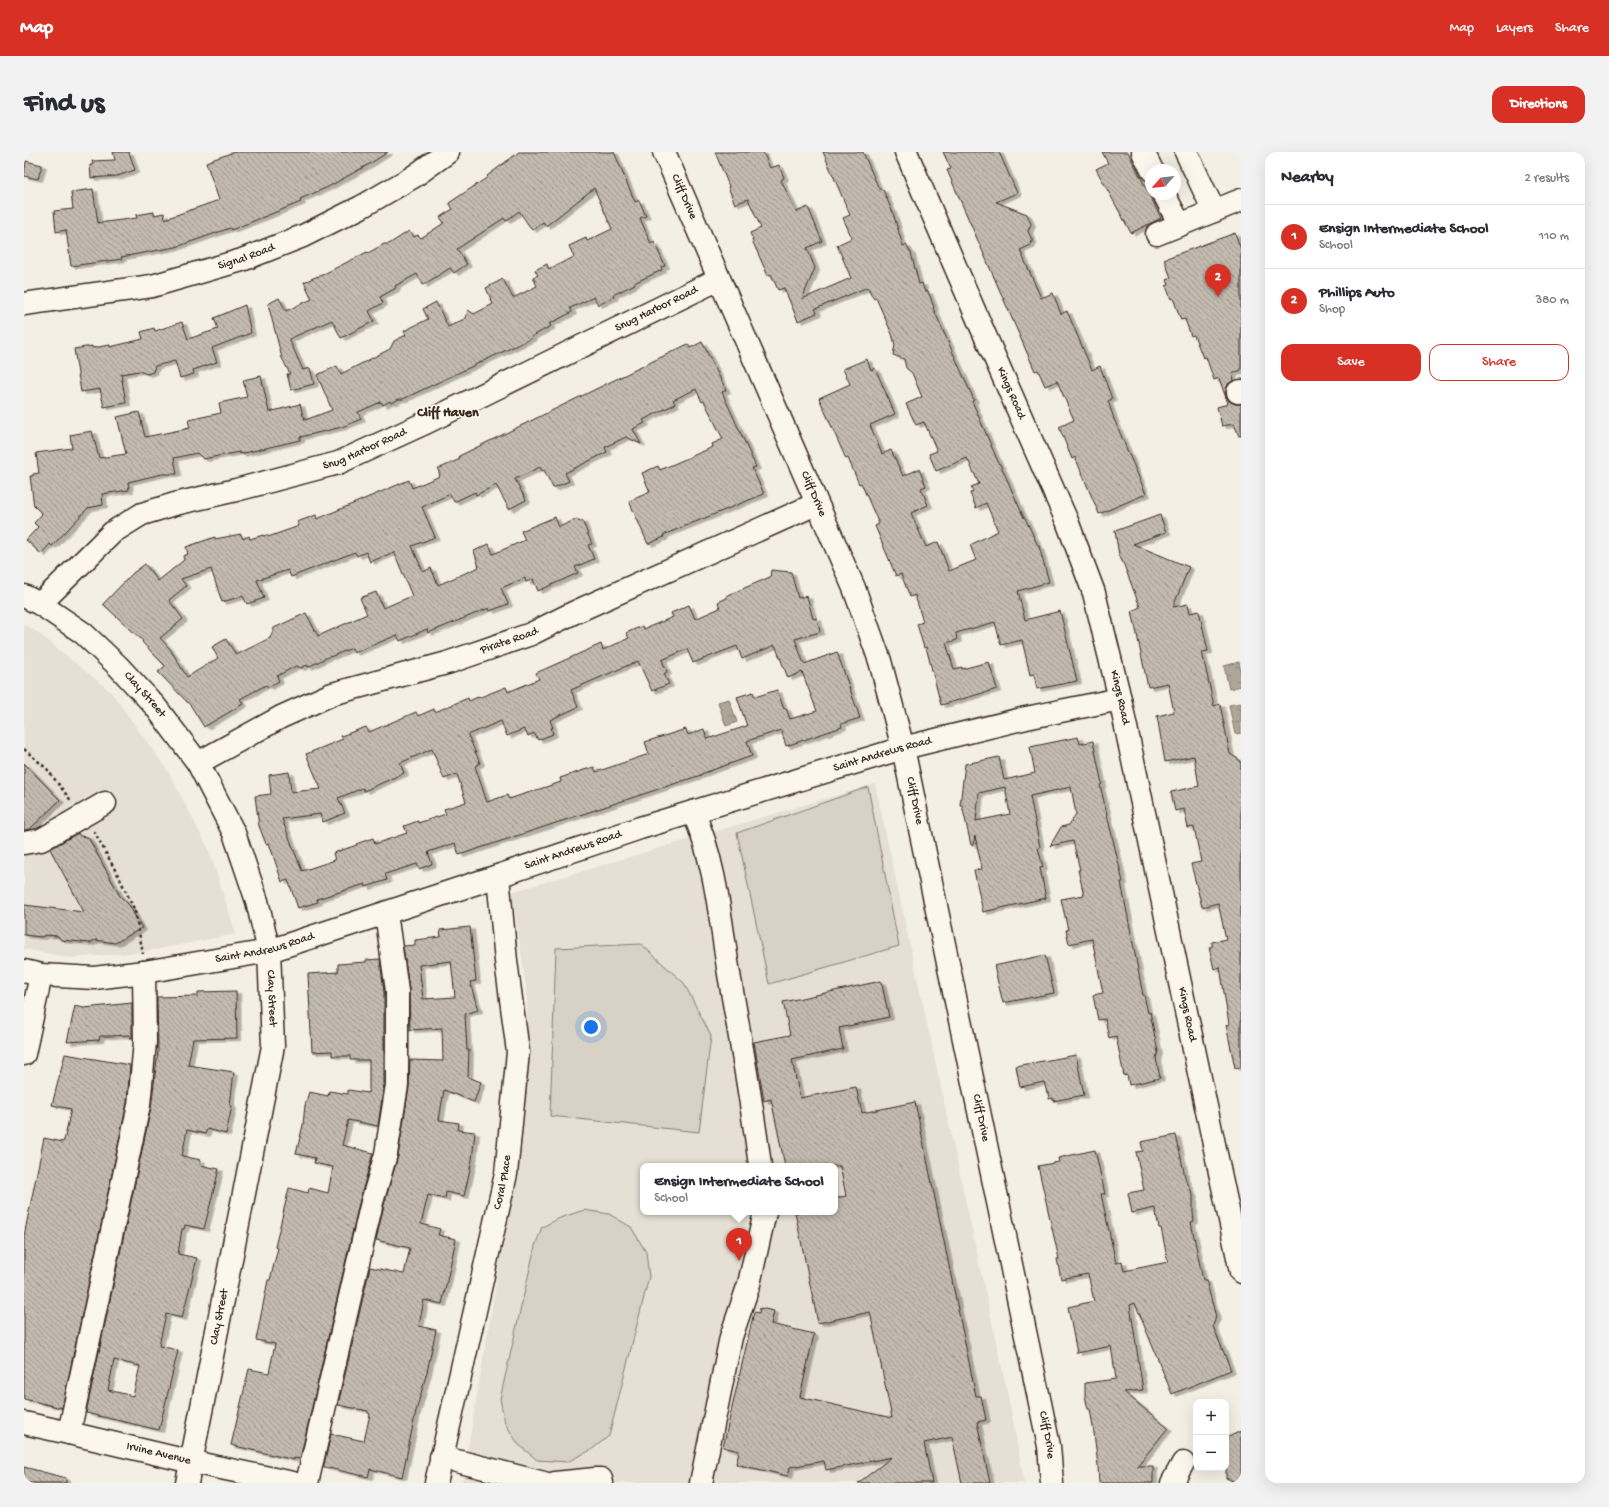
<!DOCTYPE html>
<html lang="en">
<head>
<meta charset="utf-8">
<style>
	:root { --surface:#fff; --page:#f2f2f3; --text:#2b2b33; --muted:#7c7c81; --line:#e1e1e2; --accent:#d93025 }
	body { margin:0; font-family:"Gochi Hand",sans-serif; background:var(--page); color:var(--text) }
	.controls { position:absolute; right:12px; bottom:12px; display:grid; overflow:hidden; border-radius:8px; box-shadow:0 4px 16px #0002 }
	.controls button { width:36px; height:36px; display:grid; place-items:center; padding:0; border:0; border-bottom:1px solid var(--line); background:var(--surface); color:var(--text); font:20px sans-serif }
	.compass { position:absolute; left:1121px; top:12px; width:36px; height:36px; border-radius:50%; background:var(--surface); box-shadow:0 4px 16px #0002; rotate:243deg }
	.you { position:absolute; left:567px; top:875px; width:14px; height:14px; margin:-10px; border:3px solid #fff; border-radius:50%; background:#1a73e8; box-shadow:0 0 0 6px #1a73e833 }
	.badge { display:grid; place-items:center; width:26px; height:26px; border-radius:50%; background:var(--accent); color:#fff; font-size:13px; font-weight:700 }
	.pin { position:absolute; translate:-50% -33px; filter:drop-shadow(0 1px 2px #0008) }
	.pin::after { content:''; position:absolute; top:21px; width:14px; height:12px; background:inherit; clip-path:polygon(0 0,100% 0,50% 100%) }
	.popup { position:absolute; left:616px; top:1011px; width:198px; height:52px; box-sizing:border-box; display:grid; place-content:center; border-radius:8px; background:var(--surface); filter:drop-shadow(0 1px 3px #0005); font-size:13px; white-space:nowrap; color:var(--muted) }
	.popup b { font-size:15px; color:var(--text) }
	.popup::after { content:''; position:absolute; left:50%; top:100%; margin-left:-8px; border:8px solid transparent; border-top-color:var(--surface) }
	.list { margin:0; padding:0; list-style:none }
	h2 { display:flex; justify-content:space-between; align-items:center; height:52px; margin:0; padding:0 16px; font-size:17px }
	h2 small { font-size:13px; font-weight:400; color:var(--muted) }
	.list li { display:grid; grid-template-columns:26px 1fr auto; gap:12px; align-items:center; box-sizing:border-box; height:64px; padding:0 16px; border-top:1px solid var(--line) }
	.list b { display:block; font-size:15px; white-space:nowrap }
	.list p { margin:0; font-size:13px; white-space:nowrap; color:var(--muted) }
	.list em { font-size:13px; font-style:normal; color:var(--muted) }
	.actions { display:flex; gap:8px; padding:12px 16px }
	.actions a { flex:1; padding:9px 0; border:1px solid var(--accent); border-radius:12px; text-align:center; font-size:14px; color:var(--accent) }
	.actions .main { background:var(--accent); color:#fff }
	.map { position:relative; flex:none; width:1217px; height:1331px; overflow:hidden; border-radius:12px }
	header { display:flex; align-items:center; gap:24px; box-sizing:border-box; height:56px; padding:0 20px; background:var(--accent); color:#fff }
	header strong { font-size:19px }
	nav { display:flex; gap:22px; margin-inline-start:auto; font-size:14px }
	.intro { display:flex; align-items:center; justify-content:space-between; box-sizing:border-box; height:96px; padding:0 24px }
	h1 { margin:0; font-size:28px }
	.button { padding:10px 18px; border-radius:12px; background:var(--accent); color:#fff; font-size:14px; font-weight:700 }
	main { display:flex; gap:24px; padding:0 24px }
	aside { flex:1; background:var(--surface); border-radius:12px; box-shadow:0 4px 16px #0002 }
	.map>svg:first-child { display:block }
	.built { fill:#e5dfd4; fill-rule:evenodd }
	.pitch { fill:#d8d1c6; stroke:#8a7e72 }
	.water { fill:url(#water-ripples); stroke:#817468 }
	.building { fill:url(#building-back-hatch); stroke:#3b2a1e; fill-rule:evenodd; filter:url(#shadow) }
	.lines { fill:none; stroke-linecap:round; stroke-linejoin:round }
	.minor-casing { stroke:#3b2a1e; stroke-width:25 }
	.major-casing { stroke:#3b2a1e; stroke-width:25 }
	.path { stroke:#3b2a1e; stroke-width:2.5; stroke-dasharray:3 3; stroke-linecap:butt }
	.minor { stroke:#fbf7ec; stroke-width:22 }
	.major { stroke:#fbf7ec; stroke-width:22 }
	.labels { text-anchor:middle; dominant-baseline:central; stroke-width:3.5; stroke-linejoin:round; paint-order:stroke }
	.street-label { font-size:12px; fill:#3b2a1e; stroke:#fbf7ec }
	.quarter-label { font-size:14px; font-weight:bold; fill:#3b2a1e; stroke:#fbf7ec }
</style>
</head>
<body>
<header>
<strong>Map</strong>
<nav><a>Map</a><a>Layers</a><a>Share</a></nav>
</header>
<div class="intro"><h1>Find us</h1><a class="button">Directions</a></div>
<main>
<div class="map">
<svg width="1217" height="1331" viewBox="0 0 1217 1331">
	<defs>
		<pattern id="water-ripples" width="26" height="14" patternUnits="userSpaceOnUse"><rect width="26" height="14" fill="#afa69a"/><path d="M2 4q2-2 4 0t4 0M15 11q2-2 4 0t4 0" fill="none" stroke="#90877d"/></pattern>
		<pattern id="building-back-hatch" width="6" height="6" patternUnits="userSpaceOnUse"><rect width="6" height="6" fill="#c3bbb0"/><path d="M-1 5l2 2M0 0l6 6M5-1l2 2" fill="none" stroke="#a0988f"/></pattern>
		<filter id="shadow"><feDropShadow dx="4.5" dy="2.5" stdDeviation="0" flood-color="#0004"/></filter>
	</defs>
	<rect width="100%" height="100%" fill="#f3efe4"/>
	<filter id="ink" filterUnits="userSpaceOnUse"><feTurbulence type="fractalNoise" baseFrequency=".025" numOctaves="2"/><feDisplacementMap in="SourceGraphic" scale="8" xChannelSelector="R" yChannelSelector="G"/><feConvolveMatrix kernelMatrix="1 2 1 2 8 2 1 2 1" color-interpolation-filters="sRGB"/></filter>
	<g filter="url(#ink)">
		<g class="built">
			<polygon points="0,473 13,480 87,540 144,619 185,698 212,782 119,800 46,806 0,797"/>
			<path d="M851 632 988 1263 1000 1331H438L501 963 503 841 488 740ZM619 1014H811V1060H619Z"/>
		</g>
		<g class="pitch">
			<polygon points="844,635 875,794 745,832 713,681"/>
			<polygon points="617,792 660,831 687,884 675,980 526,964 532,796"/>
			<polygon points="560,1058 585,1062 607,1075 622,1100 625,1125 585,1284 567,1298 543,1310 513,1308 494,1292 481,1271 476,1247 511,1094 518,1075 536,1066"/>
		</g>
		<g class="water">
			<polygon points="1215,510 1217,521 1217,534 1205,537 1200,514"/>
			<polygon points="705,547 713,570 702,574 694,550"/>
			<polygon points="1217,551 1217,581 1211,582 1205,553"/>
		</g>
		<g class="building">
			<polygon points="89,0 105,0 111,18 93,24 67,26 66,13 69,13 68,9 91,8"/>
			<polygon points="210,0 364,0 347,11 304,35 276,47 277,50 207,78 206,76 189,82 152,95 97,105 98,107 47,114 42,78 32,80 30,59 49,57 47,40 69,37 74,71 113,66 112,63 130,60 130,63 140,61 141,67 195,48 182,10"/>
			<polygon points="495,0 590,0 611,50 615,48 622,64 616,66 627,92 630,90 641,114 637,115 638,118 610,131 611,132 589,143 590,145 574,153 570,145 546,156 548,160 525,172 527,174 507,185 508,186 379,247 375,247 367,251 366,249 359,253 357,250 334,260 337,267 318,275 276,285 276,288 216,302 215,300 179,307 173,301 150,306 153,322 138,322 104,330 105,338 78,342 79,353 64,356 28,394 26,392 17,402 2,388 14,375 10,371 18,362 10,354 6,324 9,324 9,322 15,321 12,301 48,296 46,283 68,279 75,306 102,302 93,265 115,260 121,285 166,276 164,268 197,261 195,251 223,245 219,228 237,224 245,260 276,252 279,264 280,264 281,268 308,258 293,223 313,214 317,222 366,197 370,189 382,183 380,179 404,167 399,157 412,150 424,175 442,166 444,158 450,162 469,152 462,136 479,127 489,146 513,134 509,125 514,123 511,118 523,112 525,117 550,105 545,94 562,86 563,89 588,77 570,36 522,74 519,70 508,78 495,59 482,69 480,66 433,97 443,112 430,121 426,116 399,133 393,122 371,134 372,136 356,145 359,151 345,159 350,169 317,186 308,168 265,187 279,218 286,216 290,232 267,238 263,222 266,222 258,206 244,152 255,146 262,159 288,147 280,130 294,124 294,125 343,100 344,101 360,92 365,92 385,79 390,85 394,83 397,86 420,71 416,65 429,57 425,51 464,25 463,24"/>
			<polygon points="691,0 739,0 746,16 755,13 760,26 757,28 772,60 784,55 798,89 783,96 791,116 778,147 827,126 813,93 828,86 819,66 826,63 799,0 839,0 855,37 859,38 869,61 879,94 882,93 887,101 895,132 898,131 901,140 904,139 910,155 909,156 950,248 948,249 975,312 976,312 982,325 1000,366 1001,366 1014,394 1015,394 1025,430 994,439 1001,468 1036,459 1053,529 1013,537 1010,522 1006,523 998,488 977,493 971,470 932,481 933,488 922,491 930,517 938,515 938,517 965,510 973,537 917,553 902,495 900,496 893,472 899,470 891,443 886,445 877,422 872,424 851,374 855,372 837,331 835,332 824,306 822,307 795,246 826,232 819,217 843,207 847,218 851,216 871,262 846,273 858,302 867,298 879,324 895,317 902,334 897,336 904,353 887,361 902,395 914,390 925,419 952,408 946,393 974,379 962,351 952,356 946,341 949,340 947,335 955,332 943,306 912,319 905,302 913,299 900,270 892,273 882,252 898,245 888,221 882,216 880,207 869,203 871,193 868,182 852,146 850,147 848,144 844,135 791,157 793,161 774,169 760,136 754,138 747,122 744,124 728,88 729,88 726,81 737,76 724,47 711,52 704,35 705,34"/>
			<polygon points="919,0 975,0 993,41 972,50 1003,62 1007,72 1004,79 1009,90 1006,90 1007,93 996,98 1017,146 1029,141 1037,162 1043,159 1068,218 1076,214 1088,247 1084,249 1090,267 1122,342 1075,362 1051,305 1048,307 1035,275 1050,268 1033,229 1021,234 1014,218 1011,219 923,18 927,17"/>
			<polygon points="1078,0 1104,0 1137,66 1107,81 1072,17 1084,11"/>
			<polygon points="2,9 18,13 14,27 0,24"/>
			<polygon points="1211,81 1217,98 1217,218 1208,222 1210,228 1204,232 1202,238 1202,244 1205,249 1211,252 1217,252 1217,284 1215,284 1210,272 1198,274 1193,255 1204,252 1195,226 1190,228 1182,205 1179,206 1170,183 1167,184 1161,167 1157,168 1149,146 1147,147 1142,134 1145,133 1143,128 1147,126 1140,107"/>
			<polygon points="221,153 227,181 188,196 193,210 169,218 170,222 156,226 151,209 131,214 129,220 123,222 115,219 97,222 102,251 80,255 76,237 57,240 50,197 68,194 68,196 86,193 86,195 119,187 117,180 130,176 131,179 158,170 164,187 194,177 190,166"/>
			<path d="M678 190 702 238 698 240 732 315 728 316 740 342 639 383 640 385 624 392 605 349 626 340 618 321 634 314 636 318 689 295 688 292 699 287 680 249 678 250 672 237 649 248 651 252 619 268 621 271 609 277 617 292 602 285 581 295 583 300 541 321 545 329 529 336 520 318 518 319 516 315 491 327 502 348 485 357 472 333 452 343 451 340 430 350 426 342 398 355 411 385 388 394 399 420 407 416 414 433 455 415 450 399 465 392 469 402 501 388 497 379 531 365 535 375 553 367 555 370 558 368 568 392 564 393 570 407 551 415 554 421 514 439 509 427 502 430 501 426 477 436 484 452 466 459 465 456 404 481 403 477 376 489 373 483 330 501 328 496 306 505V504L284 515 283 513 277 516 272 514 253 524 255 529 244 535 242 533 216 547 219 552 180 575 167 554 134 520 141 514 118 490 119 489 79 452 109 421 121 412 134 429 160 408 159 404 164 402 162 395 191 385V387L217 382 219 387 225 384 226 387 239 383V384L243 383 244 385 275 374 273 370 292 363 293 367 385 328 388 336 416 324 414 317 436 307 435 304 664 192 666 196ZM331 400 333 404 342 400 346 410 370 400 388 444 359 456 352 440 336 446 343 462 294 484 282 461 250 476 246 486 212 503 202 487 188 495 194 506 163 525 146 497 136 486 159 467 145 448 162 434 157 427 187 417 198 450 219 444 223 452 240 446 233 428 264 418 267 425Z"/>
			<polygon points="1136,363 1142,380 1109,392 1165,415 1149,455 1164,452 1166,461 1175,459 1184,499 1178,500 1190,554 1196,552 1206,602 1217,609 1217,915 1211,916 1202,873 1205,872 1196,815 1190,817 1185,795 1188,795 1188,790 1202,787 1194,751 1178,755 1167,712 1177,710 1170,675 1164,676 1160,657 1151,659 1147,640 1175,634 1170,604 1141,610 1133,564 1150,560 1144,531 1124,535 1108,459 1116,455 1100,413 1095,403 1091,379"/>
			<path d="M747 418 767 420 774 446 783 444 789 467 793 466 796 480 771 487 780 512 813 500 836 566 817 572 818 575 762 594 757 578 723 589 728 604 677 622V623L435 703 431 691 404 700 408 712 395 717 393 712 361 722 363 728 342 735 341 732 293 747 294 750 274 756 264 728 258 730 245 691 242 692 235 674 231 644 247 642 245 623 265 620 267 640 297 637 282 602 319 587 317 584 342 575 345 580 392 560 394 564 410 557 411 560 444 546 445 549 454 545V546L482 535 484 540 515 527 512 521 577 492 579 498 605 486 602 481 618 474 620 477 649 465 647 461 665 453 671 467 696 456 694 450 703 446 702 444 746 425ZM751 493 764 526 778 520 793 559 766 567 762 556 760 557 753 538 731 545 729 540 713 545 723 574 683 587 680 577 664 583 662 577 621 590 625 602 572 620 570 615 563 617 536 626 537 630 485 647 483 643 463 650 451 614 456 611 444 583 477 569 483 584 500 577 504 584 510 581 514 588 529 582 527 576H529L526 568 554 555 547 538 614 509 628 539 645 532 640 522 643 520 638 508 663 497 669 511 713 494 718 507ZM408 597 420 627 433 622 442 650 420 657 422 662 394 671V669L380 674 383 681 351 692 349 686 332 692 333 693 309 701 311 708 278 719 258 667 296 662 299 670 321 661 314 646 339 636 340 639 380 621 376 611Z"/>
			<path d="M1054 585 1056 592 1069 589 1078 632 1076 633 1099 730H1097L1119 843H1120L1124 861 1126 860 1134 900 1132 906 1136 926 1105 933 1103 923 1100 924 1092 884 1085 886 1081 867 1074 868 1069 843 1079 841 1068 787 1045 792 1042 778H1044L1037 747 1060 743 1054 718H1056L1049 689 1026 694 1037 675 1045 673 1052 662 1047 635 1006 644 1016 695 1014 696 1019 715 1016 716 1022 746 959 760 950 718 958 717 951 684 949 693H947L938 653H936L941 612 975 605 980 628 1011 621 1006 595ZM981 635 986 662 952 669 955 641Z"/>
			<polygon points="0,611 36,648 6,677 0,678"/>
			<polygon points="54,681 56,684 64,685 96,744 105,753 118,776 91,791 71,788 66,791 37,788 34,784 21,783 17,785 0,783 0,753 60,760 26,697"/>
			<path d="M446 775 452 829 446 830 454 858 441 862 443 898H445L444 925 457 930 450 950 420 938 415 968 435 971 434 978 451 980 448 1008 440 1044 422 1040 421 1047 404 1043 397 1072 416 1077 414 1083 432 1087 418 1152 400 1148 395 1174 412 1178 403 1220 392 1259 378 1325 346 1317 344 1325 300 1315V1313L307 1282 340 1289 346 1262 344 1261V1259L314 1253 346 1115 380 1122 386 1096 352 1088 360 1053 374 1004 385 935 386 908 419 909 418 876 386 878 385 837 379 794 391 793V788L417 785 416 778ZM427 809 431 845 399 847 395 813Z"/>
			<polygon points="1021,803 1030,841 979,851 970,814"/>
			<polygon points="356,807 360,840 360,932 354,974 324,968 318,993 349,1001 336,1047 276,1307 270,1306 270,1308 207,1293 225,1217 245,1221 251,1192 232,1188 244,1128 246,1128 254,1096 251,1095 265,1036 284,1041 285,1036 304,1041 309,1015 290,1011 291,1006 272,1002 279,973 281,953 285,940 304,944 305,939 324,942 324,938 344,941 344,939 345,939 345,908 326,908 326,904 308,904 308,899 288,900 284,822 314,820 314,812 342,810 342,808"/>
			<polygon points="857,829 865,865 815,876 819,897 768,908 776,946 832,935 838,961 891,950 952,1244 957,1244 962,1268 953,1270 966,1331 938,1331 928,1285 900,1291 908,1331 834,1331 868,1305 802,1318 800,1309 766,1315 764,1324 712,1312 715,1299 699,1295 730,1160 735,1161 736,1156 750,1159 747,1172 790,1182 776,1245 868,1266 846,1160 794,1171 771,1060 811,1060 811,1046 822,1044 816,1014 761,1014 747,947 740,949 730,890 766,883 759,850"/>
			<path d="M212 839 213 886 169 887 164 913 210 920 206 953 208 954 202 982 183 977 181 982 163 978 158 1004 177 1008 176 1013 195 1017 180 1077 161 1073 160 1077H158L154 1102 173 1106 158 1166 142 1162 136 1189 135 1194 154 1198 135 1278 62 1261 127 956 134 899 133 845 174 844V840ZM90 1208 116 1214 109 1244 84 1238Z"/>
			<polygon points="108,851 108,886 106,886 106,883 86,884 76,884 75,888 43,890 51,854 60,856"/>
			<polygon points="41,902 106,913 103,951 38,1256 0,1247 0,1084 20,986 39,990 41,985 47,957 28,953"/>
			<polygon points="1052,903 1060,943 1029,949 1029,946 1025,947 1024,941 1023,941 1020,930 996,935 992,914"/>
			<polygon points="1152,983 1161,1025 1169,1043 1169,1061 1170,1069 1167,1070 1179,1128 1182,1128 1192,1165 1189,1174 1207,1218 1148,1242 1111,1151 1106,1153 1119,1238 1100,1240 1144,1276 1113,1314 1129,1314 1129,1331 1075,1331 1074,1314 1070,1281 1066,1257 1064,1257 1061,1244 1061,1231 1092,1227 1087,1194 1053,1201 1044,1155 1070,1149 1064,1122 1037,1127 1033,1107 1035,1107 1014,1014 1035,1010 1034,1006 1071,998 1081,1042 1077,1042 1092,1111 1098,1109 1100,1119 1144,1110 1137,1076 1135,1076 1131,1056 1108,1061 1104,1041 1120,1038 1112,1000 1119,999 1117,990"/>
			<polygon points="1217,1279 1217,1331 1214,1331 1202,1326 1202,1286"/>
			<polygon points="0,1315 42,1326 42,1331 0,1331"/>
		</g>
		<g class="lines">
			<defs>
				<g id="minor">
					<path id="s1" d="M640 0 830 436 856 509 879 596 1025 1294 1028 1331"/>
					<path id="s2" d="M882 0 956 172 1043 369 1070 441 1096 547 1217 1120"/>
					<polyline points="1119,0 1128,18"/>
					<polyline points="1162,0 1190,59"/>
					<polyline points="1140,42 1156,73"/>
					<polyline points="1133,82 1217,48"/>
					<path id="s3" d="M0 152 128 134 218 108 279 84 337 55 389 25 424 0"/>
					<polyline points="1214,240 1217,239"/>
					<path id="s4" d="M0 444 16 452 59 481 94 514 131 554 174 611 210 681 233 749 245 799 249 894 163 1331"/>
					<path id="s5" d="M16 452 89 380 118 362 151 352 212 338 314 311 399 272 695 127"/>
					<path id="s6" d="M174 611 257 565 308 542 423 511 507 482 549 461 792 352"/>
					<path d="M669 660C692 710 696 767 705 822 716 886 728 950 736 1014"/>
					<polyline points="0,691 17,688 81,651"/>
					<path id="s7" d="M0 819 17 823 70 826 120 820 245 799 474 724 616 676 879 596 1002 566 1096 547"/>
					<polyline points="0,902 17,823"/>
					<polyline points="45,1281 115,953 121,890 120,820"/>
					<polyline points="417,1305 520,1331"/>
					<polyline points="283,1331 348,1050 362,1002 373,933 373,839 362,761"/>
					<path id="s8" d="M412 1331 482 1022 494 900 482 809 474 724"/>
					<polyline points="531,1331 571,1327 577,1327 578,1331"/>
					<polyline points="677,1331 707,1185 725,1132 741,1060"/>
					<polyline points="1148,1331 1159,1311"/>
				</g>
				<g id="major">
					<path id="s9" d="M0 1271 45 1281 168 1310 269 1331"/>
				</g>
			</defs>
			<use href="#minor" class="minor-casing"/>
			<use href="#major" class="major-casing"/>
			<g class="path">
				<polyline points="0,597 23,617 48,650"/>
				<polyline points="70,679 96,727 111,759 119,802"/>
			</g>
			<use href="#minor" class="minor"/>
			<use href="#major" class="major"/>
		</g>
	</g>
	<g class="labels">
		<g class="street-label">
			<text stroke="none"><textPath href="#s1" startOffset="49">Cliff Drive</textPath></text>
			<text stroke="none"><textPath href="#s3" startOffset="228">Signal Road</textPath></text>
			<text stroke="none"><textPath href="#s5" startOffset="693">Snug Harbor Road</textPath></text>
			<text stroke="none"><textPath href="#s2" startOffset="263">Kings Road</textPath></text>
			<text stroke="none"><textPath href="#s5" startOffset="369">Snug Harbor Road</textPath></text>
			<text stroke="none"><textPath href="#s1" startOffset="373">Cliff Drive</textPath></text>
			<text stroke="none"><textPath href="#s6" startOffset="336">Pirate Road</textPath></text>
			<text stroke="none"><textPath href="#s4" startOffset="157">Clay Street</textPath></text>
			<text stroke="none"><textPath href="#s2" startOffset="587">Kings Road</textPath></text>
			<text stroke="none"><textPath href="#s7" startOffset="892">Saint Andrews Road</textPath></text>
			<text stroke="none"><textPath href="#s1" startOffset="697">Cliff Drive</textPath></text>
			<text stroke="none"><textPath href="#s7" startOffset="568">Saint Andrews Road</textPath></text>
			<text stroke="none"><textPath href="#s7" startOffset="244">Saint Andrews Road</textPath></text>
			<text stroke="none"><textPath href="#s4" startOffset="493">Clay Street</textPath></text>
			<text stroke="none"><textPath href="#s2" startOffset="911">Kings Road</textPath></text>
			<text stroke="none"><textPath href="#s1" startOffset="1021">Cliff Drive</textPath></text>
			<text stroke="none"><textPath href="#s8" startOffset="308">Coral Place</textPath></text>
			<text transform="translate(196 1165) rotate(-79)">Clay Street</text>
			<text stroke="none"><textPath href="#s1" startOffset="1345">Cliff Drive</textPath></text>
			<text stroke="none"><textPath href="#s9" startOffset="138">Irvine Avenue</textPath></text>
		</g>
		<g class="quarter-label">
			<text x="424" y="261">Cliff Haven</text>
		</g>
	</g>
</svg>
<div class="controls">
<button>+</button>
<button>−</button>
</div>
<svg class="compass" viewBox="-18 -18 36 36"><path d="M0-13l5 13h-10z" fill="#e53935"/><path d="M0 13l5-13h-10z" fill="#7c7c81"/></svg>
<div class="you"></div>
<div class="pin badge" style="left:715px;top:1109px">1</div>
<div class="popup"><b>Ensign Intermediate School</b>School</div>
<div class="pin badge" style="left:1194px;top:145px">2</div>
</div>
<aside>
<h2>Nearby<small>2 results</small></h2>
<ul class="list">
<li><span class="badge">1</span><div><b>Ensign Intermediate School</b><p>School</p></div><em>110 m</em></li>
<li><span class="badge">2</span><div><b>Phillips Auto</b><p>Shop</p></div><em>380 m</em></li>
</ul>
<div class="actions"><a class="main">Save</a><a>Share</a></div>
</aside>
</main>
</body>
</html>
